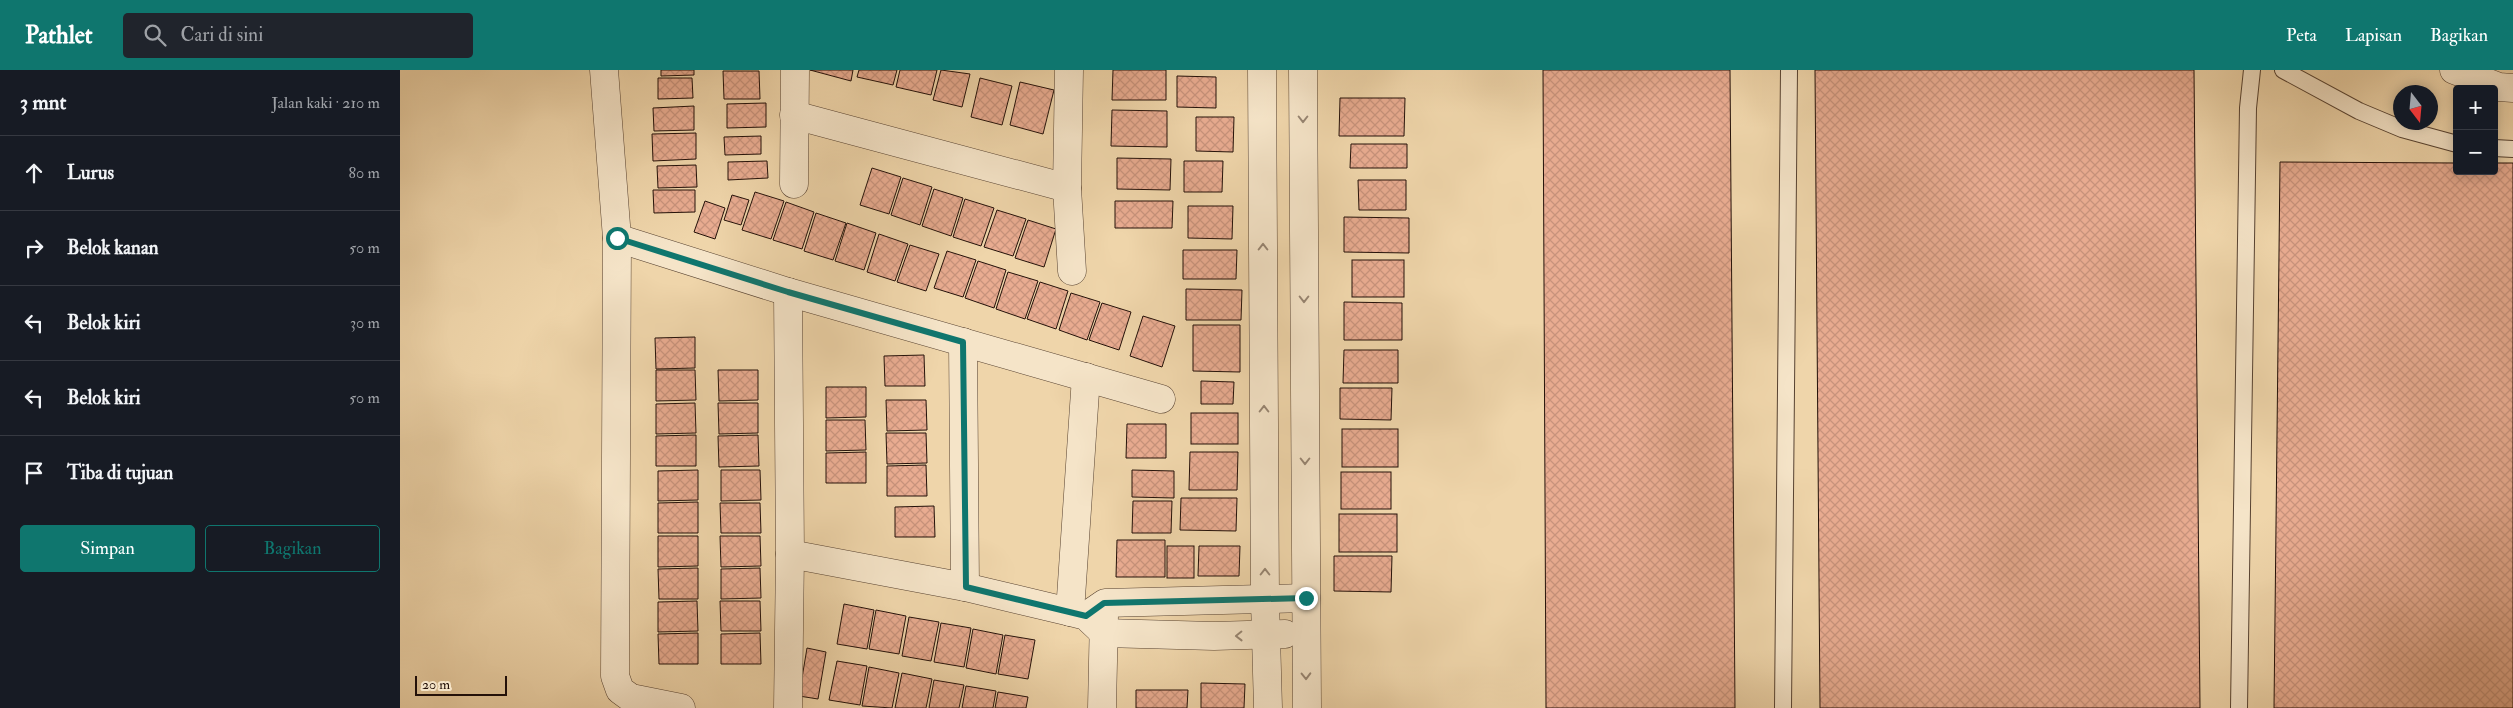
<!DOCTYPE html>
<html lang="id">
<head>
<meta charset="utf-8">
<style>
	:root { --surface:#171b24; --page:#20242c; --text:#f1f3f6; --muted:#9ea1a6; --line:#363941; --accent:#0f766e }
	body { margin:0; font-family:"IM FELL Double Pica",serif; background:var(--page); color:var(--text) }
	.controls { position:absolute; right:15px; top:15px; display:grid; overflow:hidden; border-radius:5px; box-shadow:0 2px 12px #0003 }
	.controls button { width:45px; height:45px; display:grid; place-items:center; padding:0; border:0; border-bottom:1px solid var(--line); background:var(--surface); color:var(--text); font:25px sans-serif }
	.compass { position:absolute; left:1993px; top:15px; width:45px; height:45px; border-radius:50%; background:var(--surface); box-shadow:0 2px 12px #0003; rotate:164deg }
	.scale { position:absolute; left:15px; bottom:12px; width:92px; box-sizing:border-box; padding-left:5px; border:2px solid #241109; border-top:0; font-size:14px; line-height:18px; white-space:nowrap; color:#241109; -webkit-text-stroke:4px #f5e4c8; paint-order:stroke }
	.stop { position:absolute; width:15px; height:15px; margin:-11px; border:4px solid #0f766e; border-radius:50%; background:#fff }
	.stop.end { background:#0f766e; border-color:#fff; box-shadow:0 1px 5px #0008 }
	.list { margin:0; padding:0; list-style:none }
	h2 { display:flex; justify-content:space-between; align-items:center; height:65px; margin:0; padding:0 20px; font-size:21px }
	h2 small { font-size:16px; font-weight:400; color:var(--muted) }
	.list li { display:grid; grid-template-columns:32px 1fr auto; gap:15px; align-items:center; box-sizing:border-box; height:75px; padding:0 20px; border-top:1px solid var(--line) }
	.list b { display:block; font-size:19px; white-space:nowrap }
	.list em { font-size:16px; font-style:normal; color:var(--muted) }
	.actions { display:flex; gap:10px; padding:15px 20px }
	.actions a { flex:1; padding:11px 0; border:1px solid var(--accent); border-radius:5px; text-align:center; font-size:18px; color:var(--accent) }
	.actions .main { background:var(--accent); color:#fff }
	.icon { flex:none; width:28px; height:28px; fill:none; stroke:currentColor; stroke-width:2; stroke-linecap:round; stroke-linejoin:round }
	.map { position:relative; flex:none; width:2113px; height:638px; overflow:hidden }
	header { display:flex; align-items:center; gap:30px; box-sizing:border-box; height:70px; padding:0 25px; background:var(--accent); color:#fff }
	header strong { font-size:24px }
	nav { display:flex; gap:28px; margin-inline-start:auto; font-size:18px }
	.search { width:350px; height:45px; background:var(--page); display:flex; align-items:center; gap:12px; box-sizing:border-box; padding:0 18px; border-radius:5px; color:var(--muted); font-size:19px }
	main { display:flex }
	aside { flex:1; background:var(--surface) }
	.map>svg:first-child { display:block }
	.building { fill:url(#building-cross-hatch); stroke:#241109 }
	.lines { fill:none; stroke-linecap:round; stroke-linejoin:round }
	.lane-casing { stroke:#574231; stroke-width:18 }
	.street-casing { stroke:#574231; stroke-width:29 }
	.lane { stroke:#f5e4c8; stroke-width:16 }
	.street { stroke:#f5e4c8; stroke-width:28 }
	.oneway { stroke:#978572 }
	.route { stroke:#0f766e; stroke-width:6 }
</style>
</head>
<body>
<header>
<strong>Pathlet</strong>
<div class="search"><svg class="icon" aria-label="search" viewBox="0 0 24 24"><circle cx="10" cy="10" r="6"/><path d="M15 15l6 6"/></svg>Cari di sini</div>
<nav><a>Peta</a><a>Lapisan</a><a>Bagikan</a></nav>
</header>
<main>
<aside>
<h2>3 mnt<small>Jalan kaki · 210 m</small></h2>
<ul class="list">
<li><svg class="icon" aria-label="ahead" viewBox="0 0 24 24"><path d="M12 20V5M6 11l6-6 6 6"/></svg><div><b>Lurus</b></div><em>80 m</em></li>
<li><svg class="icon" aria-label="right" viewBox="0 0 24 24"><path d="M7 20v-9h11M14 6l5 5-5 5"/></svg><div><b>Belok kanan</b></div><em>50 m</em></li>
<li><svg class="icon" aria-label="left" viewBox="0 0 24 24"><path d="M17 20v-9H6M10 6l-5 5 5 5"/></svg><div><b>Belok kiri</b></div><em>30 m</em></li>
<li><svg class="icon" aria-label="left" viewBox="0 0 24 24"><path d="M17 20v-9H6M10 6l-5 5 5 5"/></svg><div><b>Belok kiri</b></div><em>50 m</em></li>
<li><svg class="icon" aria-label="arrive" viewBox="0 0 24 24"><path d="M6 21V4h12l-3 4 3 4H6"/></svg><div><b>Tiba di tujuan</b></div></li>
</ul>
<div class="actions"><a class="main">Simpan</a><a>Bagikan</a></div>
</aside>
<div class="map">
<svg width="2113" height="638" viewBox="0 0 2113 638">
	<defs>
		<pattern id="building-cross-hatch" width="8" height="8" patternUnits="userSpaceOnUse" patternTransform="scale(1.25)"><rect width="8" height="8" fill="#e9ac91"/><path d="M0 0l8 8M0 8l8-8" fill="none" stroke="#c8937c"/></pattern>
	</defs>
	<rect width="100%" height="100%" fill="#efd5aa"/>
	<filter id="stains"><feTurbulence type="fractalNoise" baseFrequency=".004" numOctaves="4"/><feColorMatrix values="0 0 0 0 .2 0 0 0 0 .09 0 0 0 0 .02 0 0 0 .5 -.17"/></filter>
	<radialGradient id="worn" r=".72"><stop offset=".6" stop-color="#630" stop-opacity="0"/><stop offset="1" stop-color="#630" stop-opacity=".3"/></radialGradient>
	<g class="building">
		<polygon points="261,0 294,0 294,5 261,6"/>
		<polygon points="410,0 453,0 451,11"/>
		<polygon points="459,0 497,0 493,15 457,7"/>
		<polygon points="500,0 537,0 531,25 496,17"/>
		<polygon points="541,0 570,4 562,37 533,30"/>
		<polygon points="713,0 766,0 766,30 712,30"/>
		<polygon points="1143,0 1330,0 1335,638 1146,638"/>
		<polygon points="1415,0 1794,0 1800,638 1420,638"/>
		<polygon points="323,1 359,1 360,29 324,29"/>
		<polygon points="777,6 816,7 816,38 777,37"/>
		<polygon points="258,8 292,8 293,28 258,29"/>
		<polygon points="580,8 612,16 602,55 571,47"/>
		<polygon points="620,12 654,20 643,64 610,55"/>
		<polygon points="940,28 1005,28 1004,66 939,66"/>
		<polygon points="366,33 366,57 327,58 327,34"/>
		<polygon points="294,36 294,60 254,61 253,38"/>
		<polygon points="712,40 767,41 767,77 711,76"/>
		<polygon points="796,47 834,47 833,82 796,81"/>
		<polygon points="296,63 296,89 253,91 252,64"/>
		<polygon points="361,66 361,84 325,85 324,67"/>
		<polygon points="951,74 1007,74 1007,98 950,98"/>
		<polygon points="717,88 771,89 770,120 717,119"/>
		<polygon points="367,91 368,108 328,110 328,92"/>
		<polygon points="784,91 823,91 822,122 784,122"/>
		<polygon points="1880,92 2057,93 2057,101 2094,101 2094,93 2113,93 2113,638 1874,638"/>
		<polygon points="296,95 297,117 258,118 257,96"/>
		<polygon points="472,98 501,107 489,144 460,135"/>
		<polygon points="503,108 532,117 520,155 491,145"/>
		<polygon points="958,110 1006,110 1006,140 959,140"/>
		<polygon points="534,119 563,128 551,166 522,156"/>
		<polygon points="253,120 295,120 295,142 254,143"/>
		<polygon points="355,122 384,131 371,169 342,160"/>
		<polygon points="332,125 349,130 341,155 324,150"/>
		<polygon points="565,129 594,138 581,176 553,167"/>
		<polygon points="305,131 325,138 315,169 294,162"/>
		<polygon points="715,131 773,131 772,158 715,158"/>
		<polygon points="386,132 414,142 402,179 373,170"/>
		<polygon points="788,136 833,136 832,169 788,168"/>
		<polygon points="597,140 626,149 613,186 584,177"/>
		<polygon points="416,143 446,153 433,190 404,181"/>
		<polygon points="944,147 1009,148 1009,183 944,182"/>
		<polygon points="628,150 656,159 644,197 615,188"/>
		<polygon points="447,153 476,163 464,200 435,191"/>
		<polygon points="479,164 508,174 495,211 467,202"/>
		<polygon points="510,175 539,184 526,221 497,212"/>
		<polygon points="783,180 837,180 836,209 783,209"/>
		<polygon points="547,181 576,190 563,227 534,218"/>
		<rect x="952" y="190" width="52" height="37"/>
		<polygon points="578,191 606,200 594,238 565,228"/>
		<polygon points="608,202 638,211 625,249 596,239"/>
		<polygon points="640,212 668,221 656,259 627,249"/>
		<polygon points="786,219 842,220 841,250 786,250"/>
		<polygon points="671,223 700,232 687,270 659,260"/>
		<polygon points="944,232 1002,233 1002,270 944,270"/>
		<polygon points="702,233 731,242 719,280 689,270"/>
		<polygon points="743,246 775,256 762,297 730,286"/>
		<polygon points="793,255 840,255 840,302 793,301"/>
		<polygon points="295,267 295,298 256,299 255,268"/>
		<polygon points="944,280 998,280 998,313 943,313"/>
		<polygon points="524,285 525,316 485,316 484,286"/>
		<polygon points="256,300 295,300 296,330 256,331"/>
		<polygon points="318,300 358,300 358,330 319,331"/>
		<polygon points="801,311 834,312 833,334 801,334"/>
		<polygon points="426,317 466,317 466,347 426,348"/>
		<polygon points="940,318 992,318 991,350 940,349"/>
		<polygon points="486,330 526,330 527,360 487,361"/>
		<polygon points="295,333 296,363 256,364 256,334"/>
		<polygon points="318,333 358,333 358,363 319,364"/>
		<rect x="791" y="343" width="47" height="31"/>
		<polygon points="426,350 465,350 466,380 426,381"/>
		<polygon points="727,354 766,354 766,388 726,388"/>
		<rect x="942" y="359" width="56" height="38"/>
		<polygon points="486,363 526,363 527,393 487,394"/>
		<polygon points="296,365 296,396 256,396 256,366"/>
		<polygon points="358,365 359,396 319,397 318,366"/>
		<polygon points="466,382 466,413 426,413 426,383"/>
		<polygon points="790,382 838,382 837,420 789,420"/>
		<polygon points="526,395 527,426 487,426 487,396"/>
		<polygon points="298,400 298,430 258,431 258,401"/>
		<polygon points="321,400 360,400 361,430 321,431"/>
		<polygon points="732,400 774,401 774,428 732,427"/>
		<rect x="941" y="402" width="50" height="37"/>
		<polygon points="781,428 837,428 836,461 780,460"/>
		<polygon points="733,431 772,431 771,463 732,463"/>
		<polygon points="298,432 298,463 258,463 258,433"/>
		<polygon points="320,433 360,433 361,463 321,463"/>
		<polygon points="534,436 535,467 495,467 495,437"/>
		<rect x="939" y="444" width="58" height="38"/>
		<polygon points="258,466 298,466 298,496 258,497"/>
		<polygon points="320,466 360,466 361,496 321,497"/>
		<polygon points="717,470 765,470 765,507 716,507"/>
		<rect x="767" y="476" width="27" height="32"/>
		<polygon points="799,476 840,476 839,506 798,506"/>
		<polygon points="934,486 992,486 991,522 934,521"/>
		<polygon points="298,498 298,529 259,529 258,499"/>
		<polygon points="360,498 361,528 321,529 321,499"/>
		<polygon points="297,531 298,561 258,562 258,532"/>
		<polygon points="320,531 360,531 361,561 321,561"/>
		<polygon points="444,534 474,540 467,579 437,574"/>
		<polygon points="476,540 506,546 499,584 469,579"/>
		<polygon points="509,547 539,552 531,591 502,586"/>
		<polygon points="541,553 571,558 564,597 534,592"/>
		<polygon points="573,559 603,565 596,604 566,598"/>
		<polygon points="298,563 298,594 259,594 258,564"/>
		<polygon points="360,563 361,594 321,594 321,564"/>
		<polygon points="605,565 635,570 628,609 598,604"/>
		<polygon points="407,578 426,582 418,629 399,626"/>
		<polygon points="437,591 467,596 460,635 429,630"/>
		<polygon points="469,597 499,603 492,638 462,636"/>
		<polygon points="502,603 532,609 526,638 495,638"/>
		<polygon points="534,610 564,615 559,638 529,638"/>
		<polygon points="801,613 845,614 844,638 801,638"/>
		<polygon points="566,616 596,621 593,638 562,638"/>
		<polygon points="736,620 788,620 787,638 736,638"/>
		<polygon points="598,622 628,627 626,638 595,638"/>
	</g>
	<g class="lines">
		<defs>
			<g id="lane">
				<polyline points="1883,0 1959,41 2002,59 2057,74"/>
				<polyline points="2094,78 2113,79"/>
				<polyline points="1383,638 1389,0"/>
				<polyline points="1839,638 1848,38 1852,0"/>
			</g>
			<g id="street">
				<polyline points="204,0 217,168 215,606 220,620 231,628 281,638"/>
				<polyline points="669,0 667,118 672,201"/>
				<polyline points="862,0 865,530 868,638"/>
				<polyline points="903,0 907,638"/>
				<polyline points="2054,0 2099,17 2113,18"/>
				<polyline points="394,45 667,118"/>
				<polyline points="394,114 395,0"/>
				<polyline points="217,168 388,222 761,329"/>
				<polyline points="563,272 565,517"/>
				<polyline points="390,484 565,517 670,542 686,546 704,563 814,566 885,564"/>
				<polyline points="670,542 686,307"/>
				<polyline points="686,546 705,533 906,528"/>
				<polyline points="388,638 390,484 388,222"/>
				<polyline points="702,638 704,545"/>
			</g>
		</defs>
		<use href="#lane" class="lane-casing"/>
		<use href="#street" class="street-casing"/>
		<use href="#lane" class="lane"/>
		<use href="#street" class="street"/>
	</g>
	<defs><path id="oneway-chevron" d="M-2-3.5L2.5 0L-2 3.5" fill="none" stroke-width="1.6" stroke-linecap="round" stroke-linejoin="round" transform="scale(1.25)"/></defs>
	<g class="oneway">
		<use href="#oneway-chevron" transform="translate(903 49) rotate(90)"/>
		<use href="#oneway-chevron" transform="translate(863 177) rotate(-90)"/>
		<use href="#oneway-chevron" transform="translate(904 229) rotate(90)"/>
		<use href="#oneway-chevron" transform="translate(864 339) rotate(-90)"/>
		<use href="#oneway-chevron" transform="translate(905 391) rotate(90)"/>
		<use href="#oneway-chevron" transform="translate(865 502) rotate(-90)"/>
		<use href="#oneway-chevron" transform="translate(839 566) rotate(179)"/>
		<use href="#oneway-chevron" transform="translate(906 606) rotate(89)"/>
	</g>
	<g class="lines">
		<polyline class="route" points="217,168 388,222 563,272 566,517 686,546 704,533 906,528"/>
	</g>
	<rect width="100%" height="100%" filter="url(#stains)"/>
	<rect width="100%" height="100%" fill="url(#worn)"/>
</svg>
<div class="controls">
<button>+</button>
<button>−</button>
</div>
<svg class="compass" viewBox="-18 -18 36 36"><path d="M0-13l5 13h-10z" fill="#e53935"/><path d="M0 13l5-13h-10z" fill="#9ea1a6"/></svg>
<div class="scale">20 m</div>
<div class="stop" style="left:217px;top:168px"></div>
<div class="stop end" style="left:906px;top:528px"></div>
</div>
</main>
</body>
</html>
